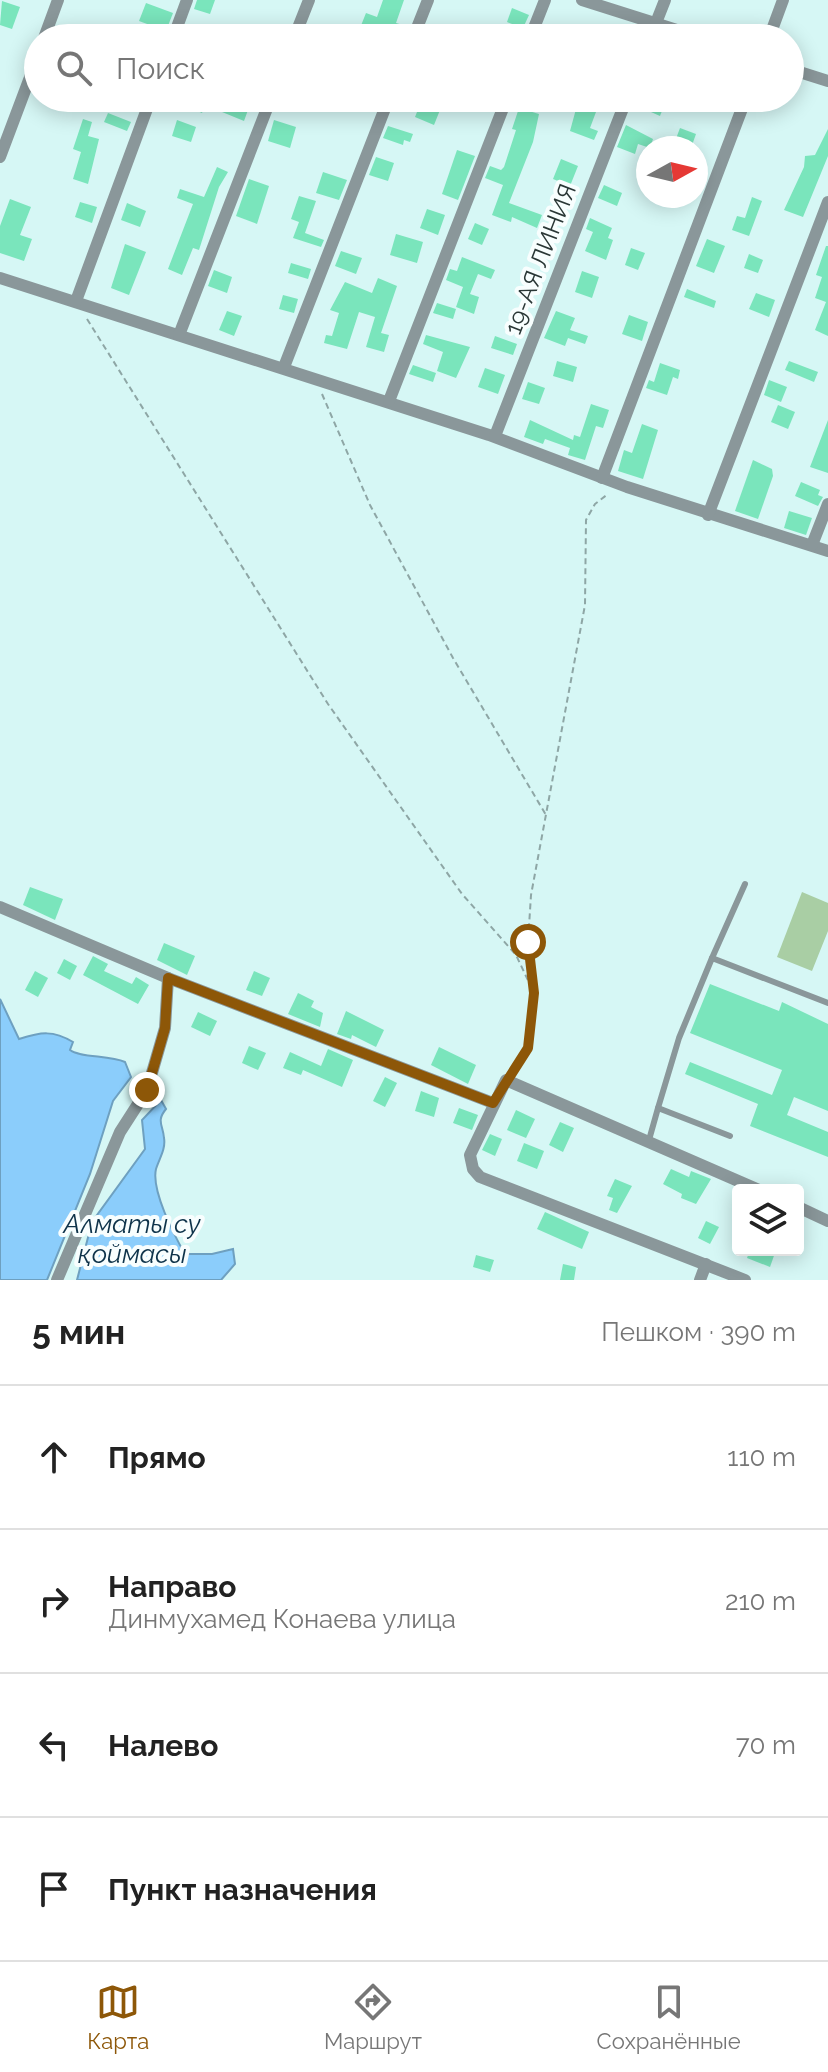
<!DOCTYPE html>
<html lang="ru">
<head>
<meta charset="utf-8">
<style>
	:root { --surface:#fff; --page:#f2f2f2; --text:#222; --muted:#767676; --line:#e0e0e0; --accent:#8d5708 }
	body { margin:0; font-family:Raleway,sans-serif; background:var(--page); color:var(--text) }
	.controls { position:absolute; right:24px; bottom:24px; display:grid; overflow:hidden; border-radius:8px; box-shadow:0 4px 20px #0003 }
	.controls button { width:72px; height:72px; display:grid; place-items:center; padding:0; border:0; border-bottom:2px solid var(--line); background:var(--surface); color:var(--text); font:40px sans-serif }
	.compass { position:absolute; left:636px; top:136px; width:72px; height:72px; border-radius:50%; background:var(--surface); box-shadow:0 4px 20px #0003; rotate:82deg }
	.stop { position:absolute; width:24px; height:24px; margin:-18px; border:6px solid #8d5708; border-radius:50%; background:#fff }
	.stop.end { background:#8d5708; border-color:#fff; box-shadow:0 2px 8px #0008 }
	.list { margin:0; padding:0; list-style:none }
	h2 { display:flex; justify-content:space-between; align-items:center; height:104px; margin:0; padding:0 32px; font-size:34px }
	h2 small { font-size:26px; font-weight:400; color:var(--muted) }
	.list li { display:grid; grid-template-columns:52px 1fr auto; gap:24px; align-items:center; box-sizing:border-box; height:144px; padding:0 32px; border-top:2px solid var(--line) }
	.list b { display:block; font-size:30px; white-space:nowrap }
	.list p { margin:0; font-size:26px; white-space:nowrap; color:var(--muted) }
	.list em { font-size:26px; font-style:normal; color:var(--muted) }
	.icon { flex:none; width:44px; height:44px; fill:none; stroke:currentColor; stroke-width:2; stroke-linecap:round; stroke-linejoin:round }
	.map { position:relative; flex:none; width:828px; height:1280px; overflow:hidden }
	.search { position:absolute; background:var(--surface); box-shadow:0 4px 20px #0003; left:24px; right:24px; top:24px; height:88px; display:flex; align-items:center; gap:20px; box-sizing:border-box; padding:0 28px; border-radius:44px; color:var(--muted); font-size:30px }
	.sheet { height:680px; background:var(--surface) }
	nav { display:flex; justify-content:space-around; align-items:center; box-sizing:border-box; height:112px; border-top:2px solid var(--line); background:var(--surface); font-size:22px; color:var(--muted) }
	nav a { display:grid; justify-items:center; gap:4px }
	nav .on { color:var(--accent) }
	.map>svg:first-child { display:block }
	.green { fill:#a9cea4 }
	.water { fill:#8bcdfb; stroke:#6ea0c0; stroke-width:2 }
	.building { fill:#7ae5bc }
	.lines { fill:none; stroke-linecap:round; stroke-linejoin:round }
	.path { stroke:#8ea6a5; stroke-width:2; stroke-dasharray:6 4; stroke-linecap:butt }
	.lane { stroke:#8a979a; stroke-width:6 }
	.street { stroke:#8a979a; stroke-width:12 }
	.route { stroke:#8d5708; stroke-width:10 }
	.labels { text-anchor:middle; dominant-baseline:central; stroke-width:8; stroke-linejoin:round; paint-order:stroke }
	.street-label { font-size:24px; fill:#2a3736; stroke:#f8fefe }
	.water-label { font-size:26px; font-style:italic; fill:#0e334a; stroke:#f8fefe }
</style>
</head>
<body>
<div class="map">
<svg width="828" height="1280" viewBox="0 0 828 1280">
	<rect width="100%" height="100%" fill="#d6f7f5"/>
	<polygon class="green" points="802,892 828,903 828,931 812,971 777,957"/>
	<g class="water">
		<path d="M0 999 19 1039C41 1032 53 1030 73 1042L70 1050C81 1058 109 1055 125 1062L131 1077 113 1101 90 1174 47 1280H0Z"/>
		<path d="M161 1100 166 1109C156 1121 163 1125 164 1138 166 1149 159 1159 156 1169 151 1190 174 1235 185 1254H212L233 1249 235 1264 221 1280H77L92 1222 145 1149 142 1120Z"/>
	</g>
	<g class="building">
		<polygon points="197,0 215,0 210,14 194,9"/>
		<polygon points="383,0 404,0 396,23 403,25 401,33 381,28 379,35 360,28 366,13 377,17"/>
		<polygon points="2,1 20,7 12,29 0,25"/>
		<polygon points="146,3 173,13 166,31 139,21"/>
		<polygon points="512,8 529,15 523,28 507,22"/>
		<polygon points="252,24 286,34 285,38 248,38"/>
		<polygon points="167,98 241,98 238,107 248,110 244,121 205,105 202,113"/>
		<polygon points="579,98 599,104 590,128 598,131 594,140 570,131"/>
		<polygon points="646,98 667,98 660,116 642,108"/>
		<polygon points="421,102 440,110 434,125 415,117"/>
		<polygon points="519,108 539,114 533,142 509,203 542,215 537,228 512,217 511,222 492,215 503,185 485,178 490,166 501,170 504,167 516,130 512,129"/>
		<polygon points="108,113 131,122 127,131 104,122"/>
		<polygon points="83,119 92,122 88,136 99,139 88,184 73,179 81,152 73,149"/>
		<polygon points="177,120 196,127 191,142 172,136"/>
		<polygon points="274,120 296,127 290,148 268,141"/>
		<polygon points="626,125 653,139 650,148 638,144 635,154 617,147"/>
		<polygon points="388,126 413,134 410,142 404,140 403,145 383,138"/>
		<polygon points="680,128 696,134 691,148 674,144"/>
		<polygon points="828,129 828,156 803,217 784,210 804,167 805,156 815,155"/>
		<polygon points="457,150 475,156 458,200 442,194"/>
		<polygon points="376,157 394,163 388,181 369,175"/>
		<polygon points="561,159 578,166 570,186 553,179"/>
		<polygon points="217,167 228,172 219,187 199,250 193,248 182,275 168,269 193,204 177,198 180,189 204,197"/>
		<polygon points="323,172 347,180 339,200 316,193"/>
		<polygon points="249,179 269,186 257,224 236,216"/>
		<polygon points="604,185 622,193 617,206 598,198"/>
		<polygon points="299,196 316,201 305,233 324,240 321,247 293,238 299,222 291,219"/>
		<polygon points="752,197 762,201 749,236 732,230 737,216 745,218"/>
		<polygon points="10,199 31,207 20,235 32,239 24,261 0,253 0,226"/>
		<polygon points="80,202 97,207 92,223 75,217"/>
		<polygon points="127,203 146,211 140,227 121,220"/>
		<polygon points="427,209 445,215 438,235 420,228"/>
		<polygon points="590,218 612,228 608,238 613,240 606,260 585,251 593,232 586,229"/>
		<polygon points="475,223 489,229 482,245 468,239"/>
		<polygon points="396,234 423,242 417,263 390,255"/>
		<polygon points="707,239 725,246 714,273 696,266"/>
		<polygon points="125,244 146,252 129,295 111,288"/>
		<polygon points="826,246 828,246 828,336 815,330 826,302 815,298 822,277 816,275"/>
		<polygon points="631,248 645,253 638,270 625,265"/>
		<polygon points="341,251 362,258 356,274 335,266"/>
		<polygon points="749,254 763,260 758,273 744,268"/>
		<polygon points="462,257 495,270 491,279 478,274 470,294 479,297 474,314 456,307 463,287 446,280 450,269 457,271"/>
		<polygon points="291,263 311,269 308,279 288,273"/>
		<polygon points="214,270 232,277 227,293 208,286"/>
		<polygon points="582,271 599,277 592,298 575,292"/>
		<polygon points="378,278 397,286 381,333 389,335 384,352 366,347 375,317 359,312 347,349 324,343 326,335 332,336 339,313 330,310 345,282 372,293"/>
		<polygon points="687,289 716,301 714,308 684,297"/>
		<polygon points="756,293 775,300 769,317 749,309"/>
		<polygon points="283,295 298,299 294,313 279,309"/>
		<polygon points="437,303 456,309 453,319 433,313"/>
		<polygon points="227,311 242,316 234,336 219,330"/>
		<polygon points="556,311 575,318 570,330 588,336 585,344 568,338 565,346 544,338"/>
		<polygon points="629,315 648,322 642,341 622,334"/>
		<polygon points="426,335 470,347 456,378 437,371 443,352 423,344"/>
		<polygon points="495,336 517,344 513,355 491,348"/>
		<polygon points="557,361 577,367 573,382 553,376"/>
		<polygon points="789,361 818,372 814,382 785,370"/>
		<polygon points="660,363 680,370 678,379 673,377 667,395 646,388 649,380 654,382"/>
		<polygon points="413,365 436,373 433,382 409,374"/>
		<polygon points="485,368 505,375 498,394 478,387"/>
		<polygon points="769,380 787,387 781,402 764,395"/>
		<polygon points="528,382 545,388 539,404 522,399"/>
		<polygon points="591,404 609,410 603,428 596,426 585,460 568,455 570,448 545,439 543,444 524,437 530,420 573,440 574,435 580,437"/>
		<polygon points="778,405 795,412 788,429 771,422"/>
		<polygon points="828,420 828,473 810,467"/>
		<polygon points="642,424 658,430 643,479 618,471 624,450 632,453"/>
		<polygon points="753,460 772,469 773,476 758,519 735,511"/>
		<polygon points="801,482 820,490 818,495 823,497 818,506 795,496"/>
		<polygon points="789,511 812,518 806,535 784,528"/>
		<polygon points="30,887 63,899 55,920 23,905"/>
		<polygon points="164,943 195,956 187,975 157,960"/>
		<polygon points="93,956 108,964 104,971 132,984 136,977 149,985 138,1004 83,975"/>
		<polygon points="64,959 77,966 70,980 57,973"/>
		<polygon points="35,971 48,978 38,997 25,990"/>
		<polygon points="254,971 270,978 262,996 246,990"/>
		<polygon points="710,984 779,1011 782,1002 828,1024 828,1111 794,1097 787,1115 828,1132 828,1157 750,1126 758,1104 685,1074 690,1062 772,1095 782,1070 690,1033"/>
		<polygon points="298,993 314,1001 311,1007 323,1013 320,1027 288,1014"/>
		<polygon points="346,1011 384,1030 376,1047 352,1035 351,1039 337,1034"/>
		<polygon points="198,1012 217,1021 210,1036 191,1027"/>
		<polygon points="249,1046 266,1053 258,1070 242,1063"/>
		<polygon points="439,1047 476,1065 468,1084 431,1065"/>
		<polygon points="328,1049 353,1060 342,1087 303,1070 301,1075 283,1068 290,1052 321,1066"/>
		<polygon points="385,1077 397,1083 385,1107 373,1101"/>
		<polygon points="421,1091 439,1098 434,1117 415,1111"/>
		<polygon points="459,1108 478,1115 472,1130 453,1123"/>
		<polygon points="516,1110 535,1119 526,1138 507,1130"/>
		<polygon points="560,1122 574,1128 563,1152 549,1145"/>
		<polygon points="490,1134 502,1139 495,1156 482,1150"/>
		<polygon points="524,1143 544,1151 537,1169 517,1161"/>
		<polygon points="671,1169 689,1177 691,1171 711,1179 696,1204 681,1198 682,1194 663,1184"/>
		<polygon points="615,1179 632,1186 617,1213 609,1210 613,1198 607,1196"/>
		<polygon points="545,1212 589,1232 582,1249 537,1229"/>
		<polygon points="706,1221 719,1227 710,1244 698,1238"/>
		<polygon points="750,1250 776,1250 770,1267 747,1258"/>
		<polygon points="476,1255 494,1260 490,1272 473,1267"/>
		<polygon points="563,1264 576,1267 574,1280 560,1280"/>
	</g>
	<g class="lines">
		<g class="path">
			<polyline points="87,319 328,704 462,894 516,955 534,993"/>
			<polyline points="322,394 370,505 453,658 546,815"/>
			<polyline points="533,989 528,942 531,895 585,605 586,520 595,504 608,494"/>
			<polyline points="514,1068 528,1048 533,996"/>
		</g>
		<g class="lane">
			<polyline points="712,958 745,884"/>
			<polyline points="730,1136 658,1108 679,1038 712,958 828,1003"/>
			<polyline points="649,1140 658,1108"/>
		</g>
		<g class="street">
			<polyline points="582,0 702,38"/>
			<polyline points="44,38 58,0"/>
			<polyline points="173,38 187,0"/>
			<polyline points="294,38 309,0"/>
			<polyline points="413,38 428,0"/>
			<polyline points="530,38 545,0"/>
			<polyline points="650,38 665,0"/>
			<polyline points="769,38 783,0"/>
			<polyline points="790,69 828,81"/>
			<polyline points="0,157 38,56"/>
			<polyline points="0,278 489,435 627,487 828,551"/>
			<polyline points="76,301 151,98"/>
			<polyline points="179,335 271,98"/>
			<polyline points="284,367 389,98"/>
			<polyline points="389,401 507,98"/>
			<polyline points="495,436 627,98"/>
			<polyline points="602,478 746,98"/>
			<polyline points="708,515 828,202"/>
			<polyline points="812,545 828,504"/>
			<polyline points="0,907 168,978 493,1103"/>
			<polyline points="798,1207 828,1221"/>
			<polyline points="57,1280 120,1132 147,1090 165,1028 168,978"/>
			<polyline points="700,1280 706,1264"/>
			<polyline points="745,1280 480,1177 473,1169 470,1155 506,1080 759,1190"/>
		</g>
	</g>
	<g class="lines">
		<polyline class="route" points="147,1090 165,1028 168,978 493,1103 528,1048 534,993 528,942"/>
	</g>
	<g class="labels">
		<g class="street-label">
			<text transform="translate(540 259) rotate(-69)">19-АЯ ЛИНИЯ</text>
		</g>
		<g class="water-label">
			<text x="132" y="1224">Алматы су<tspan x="132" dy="30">қоймасы</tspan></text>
		</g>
	</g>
</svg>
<div class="controls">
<button><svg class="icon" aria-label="layers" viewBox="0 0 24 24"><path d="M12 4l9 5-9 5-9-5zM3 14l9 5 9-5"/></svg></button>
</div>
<svg class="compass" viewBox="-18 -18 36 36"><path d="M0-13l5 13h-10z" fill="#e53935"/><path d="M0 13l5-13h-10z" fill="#767676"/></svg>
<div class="stop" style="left:528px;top:942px"></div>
<div class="stop end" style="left:147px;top:1090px"></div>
<div class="search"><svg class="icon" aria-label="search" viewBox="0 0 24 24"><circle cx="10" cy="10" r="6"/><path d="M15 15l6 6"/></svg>Поиск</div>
</div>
<section class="sheet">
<h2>5 мин<small>Пешком · 390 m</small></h2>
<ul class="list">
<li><svg class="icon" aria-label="ahead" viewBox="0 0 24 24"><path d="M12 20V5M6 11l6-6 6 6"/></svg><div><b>Прямо</b></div><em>110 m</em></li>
<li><svg class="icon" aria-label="right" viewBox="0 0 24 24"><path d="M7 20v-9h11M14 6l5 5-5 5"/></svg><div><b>Направо</b><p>Динмухамед Конаева улица</p></div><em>210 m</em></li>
<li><svg class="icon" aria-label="left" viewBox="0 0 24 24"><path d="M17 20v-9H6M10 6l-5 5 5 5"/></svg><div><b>Налево</b></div><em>70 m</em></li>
<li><svg class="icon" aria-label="arrive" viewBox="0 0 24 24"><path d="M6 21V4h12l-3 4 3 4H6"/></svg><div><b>Пункт назначения</b></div></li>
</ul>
</section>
<nav>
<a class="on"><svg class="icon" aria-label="map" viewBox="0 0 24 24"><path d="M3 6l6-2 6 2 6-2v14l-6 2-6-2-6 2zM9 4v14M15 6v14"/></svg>Карта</a>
<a><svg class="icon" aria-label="directions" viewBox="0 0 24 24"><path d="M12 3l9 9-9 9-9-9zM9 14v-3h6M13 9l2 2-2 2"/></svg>Маршрут</a>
<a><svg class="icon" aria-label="saved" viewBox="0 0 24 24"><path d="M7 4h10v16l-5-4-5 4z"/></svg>Сохранённые</a>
</nav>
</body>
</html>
